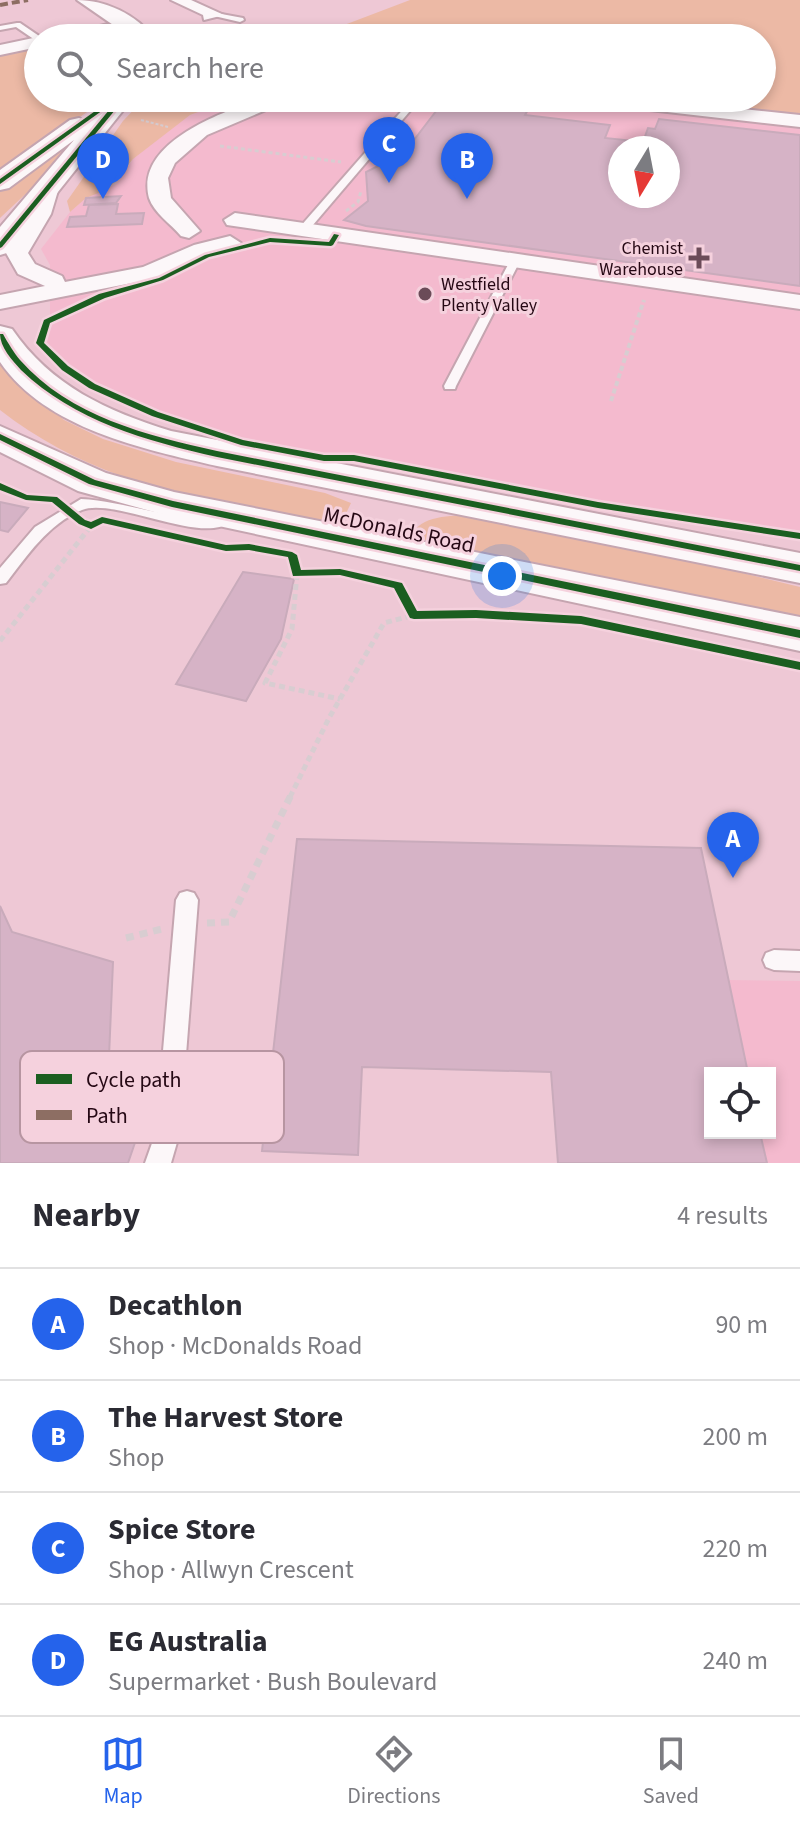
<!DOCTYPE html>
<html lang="en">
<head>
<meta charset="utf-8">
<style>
	:root { --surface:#fff; --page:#f2f2f3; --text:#2b2b33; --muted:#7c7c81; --line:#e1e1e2; --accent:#2563eb }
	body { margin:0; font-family:"Source Sans 3",sans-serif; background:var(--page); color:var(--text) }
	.controls { position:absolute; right:24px; bottom:24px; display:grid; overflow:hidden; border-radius:0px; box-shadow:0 4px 12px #0003 }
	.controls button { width:72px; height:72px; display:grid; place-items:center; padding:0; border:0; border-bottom:2px solid var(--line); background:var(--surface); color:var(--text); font:40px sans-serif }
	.compass { position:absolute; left:608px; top:136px; width:72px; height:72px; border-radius:50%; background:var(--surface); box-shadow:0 4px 12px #0003; rotate:190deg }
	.you { position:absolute; left:502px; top:576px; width:28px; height:28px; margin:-20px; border:6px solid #fff; border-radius:50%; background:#1a73e8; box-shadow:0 0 0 12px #1a73e833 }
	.badge { display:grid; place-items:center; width:52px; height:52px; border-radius:50%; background:var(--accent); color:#fff; font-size:26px; font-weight:700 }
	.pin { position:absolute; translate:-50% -66px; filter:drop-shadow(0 2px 4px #0008) }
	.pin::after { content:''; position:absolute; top:42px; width:28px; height:24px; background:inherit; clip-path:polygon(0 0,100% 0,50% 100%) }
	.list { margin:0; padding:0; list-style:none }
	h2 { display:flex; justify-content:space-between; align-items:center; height:104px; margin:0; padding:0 32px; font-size:34px }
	h2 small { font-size:26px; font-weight:400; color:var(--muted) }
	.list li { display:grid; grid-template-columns:52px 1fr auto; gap:24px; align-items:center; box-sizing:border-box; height:112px; padding:0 32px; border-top:2px solid var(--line) }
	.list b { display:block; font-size:30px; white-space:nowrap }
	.list p { margin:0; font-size:26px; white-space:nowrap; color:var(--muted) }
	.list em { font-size:26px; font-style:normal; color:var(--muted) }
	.icon { flex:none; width:44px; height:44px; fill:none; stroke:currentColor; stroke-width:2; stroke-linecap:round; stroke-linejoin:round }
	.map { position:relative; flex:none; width:800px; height:1163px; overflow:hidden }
	.search { position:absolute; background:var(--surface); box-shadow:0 4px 12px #0003; left:24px; right:24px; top:24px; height:88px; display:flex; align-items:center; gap:20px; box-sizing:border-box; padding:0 28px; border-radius:44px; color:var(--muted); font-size:30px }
	.sheet { height:552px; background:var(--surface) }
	nav { display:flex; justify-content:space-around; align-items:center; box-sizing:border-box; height:112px; border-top:2px solid var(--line); background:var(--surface); font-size:22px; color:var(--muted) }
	nav a { display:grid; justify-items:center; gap:4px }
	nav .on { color:var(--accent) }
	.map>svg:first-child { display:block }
	.built { fill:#f4bace; fill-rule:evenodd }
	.green { fill:#ecb9a5 }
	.building { fill:#d6b3c6; stroke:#c9abbb; stroke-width:2; fill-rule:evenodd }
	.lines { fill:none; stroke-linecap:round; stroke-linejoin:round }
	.lane-casing { stroke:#c5a5b0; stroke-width:4 }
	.street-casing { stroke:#c5a5b0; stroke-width:4 }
	.secondary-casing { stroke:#c5a5b0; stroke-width:4 }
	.primary-casing { stroke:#c5a5b0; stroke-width:4 }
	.path-far4 { stroke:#d8cdd1; stroke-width:2; stroke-dasharray:3 2; stroke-linecap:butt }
	.path-far3 { stroke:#d8cdd1; stroke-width:3; stroke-dasharray:4 3; stroke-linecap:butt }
	.path-far2 { stroke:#d8cdd1; stroke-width:4; stroke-dasharray:5 3; stroke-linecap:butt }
	.path-far1 { stroke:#d8cdd1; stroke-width:5; stroke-dasharray:6 4; stroke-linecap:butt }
	.path { stroke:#d8cdd1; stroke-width:7; stroke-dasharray:8 6; stroke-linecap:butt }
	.lane { fill:#fcf7f9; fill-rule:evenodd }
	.street { fill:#fcf7f9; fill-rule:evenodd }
	.secondary { fill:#fcf7f9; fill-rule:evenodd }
	.primary { fill:#fcf7f9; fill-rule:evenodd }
	.quiet { stroke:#8d6e63; stroke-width:4; stroke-dasharray:8 4; stroke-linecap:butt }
	.cycleway-casing { stroke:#f5d1dd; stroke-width:5 }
	.cycleway { fill:#1b5e20; fill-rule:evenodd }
	.poi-dot { fill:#6b4b58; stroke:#f5d1dd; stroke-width:3 }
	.labels { text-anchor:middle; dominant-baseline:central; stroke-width:6; stroke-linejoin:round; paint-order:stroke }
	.far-poi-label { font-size:18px; fill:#250814; stroke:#f5d1dd; text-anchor:end }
	.street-label { font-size:22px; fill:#250814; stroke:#f5d1dd }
	.key { fill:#f5d1dd; stroke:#b795a1; stroke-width:2 }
	.key-label { font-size:22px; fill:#250814 }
</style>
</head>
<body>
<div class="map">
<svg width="800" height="1163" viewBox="0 0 800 1163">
	<rect width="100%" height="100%" fill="#eec8d5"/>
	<g class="built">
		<path d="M237 98H606L800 118V533L597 503 352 456H324L236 441 146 411 77 377 42 346 50 322V265L41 249 70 212 86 198 116 184 133 159 166 131 190 115ZM620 148H668V196H620Z"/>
		<polygon points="729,980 800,981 800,1163 767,1163 760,1133 770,1133 770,1073 748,1073"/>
	</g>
	<g class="green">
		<polygon points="410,0 800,0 800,118 606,98 762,98 762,38 310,38"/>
		<polygon points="38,46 38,98 107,98 0,173 0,54"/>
		<polygon points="145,98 237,98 190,115 133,159 108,189 86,198 70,212 67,201 123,121"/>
		<polygon points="83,130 48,173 0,218 0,189"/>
		<path d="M0 357 64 420 103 439 176 462 325 493 351 503 339 528C217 503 101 489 0 410Z"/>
		<path d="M467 515 612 541 800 587V624L410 541C415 516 447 516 467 515Z"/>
	</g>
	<g class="building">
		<path d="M489 103 529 108 525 115 610 125 605 138 643 142 648 128 655 129 659 119 800 135V286L366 226 344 220 368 201 366 172 404 153 440 106 483 111ZM620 148H668V196H620Z"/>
		<polygon points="121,196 116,203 84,205 86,198"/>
		<polygon points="118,204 116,214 144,213 142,224 67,227 70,217 86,216 89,205"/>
		<polygon points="0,502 28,508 8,532 0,530"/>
		<polygon points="243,572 294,579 281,639 246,701 176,684"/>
		<polygon points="297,839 701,848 748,1073 710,1073 710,1133 760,1133 767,1163 558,1163 551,1072 362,1067 358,1155 262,1151"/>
		<polygon points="0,906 12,932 113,962 106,1128 139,1131 128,1163 0,1163"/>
	</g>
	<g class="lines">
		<defs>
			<g id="lane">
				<polygon points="216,13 243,18 244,20 240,22 214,16"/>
				<polygon points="17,23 20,23 42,38 35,40 16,27 0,30 0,26"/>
				<polygon points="413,98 421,98 307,232 299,232 299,228"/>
				<polygon points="515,258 520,261 456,386 455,389 445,389 444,386 510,261"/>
				<path d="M81 499C119 501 155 515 193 517 205 518 220 514 229 522 203 545 113 497 82 510 48 524 27 556 6 583L0 584V568L35 527Z"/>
				<polygon points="187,891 194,893 198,900 180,1132 171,1163 145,1163 156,1132 176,900 180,893"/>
				<polygon points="774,950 800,951 800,971 774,970 766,967 763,960 766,953"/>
			</g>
			<g id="street">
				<polygon points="171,0 191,0 224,15 204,20 203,15"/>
				<path d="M108 24 138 26 146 31C139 37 66 38 51 38Z"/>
				<polygon points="38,37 41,38 38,38 38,47 0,55 0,45"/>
				<path d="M266 98H294L207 135 175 163 168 178 171 198 200 231 189 238 181 236C171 224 154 213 149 198 134 142 226 110 266 98Z"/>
				<polygon points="579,98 638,98 800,115 800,127 588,103"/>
				<polygon points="50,178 60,184 51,214 28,253 35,264 62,276 65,282 143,267 194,245 230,236 241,243 238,248 210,255 157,278 0,309 0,295 45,286 18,274 6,253 29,214 40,184"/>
				<polygon points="235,213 800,295 800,309 227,225 224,220"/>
			</g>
			<g id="secondary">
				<path d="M77 0C105 0 136 14 154 38H132Z"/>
				<polygon points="110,98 133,98 10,252 0,255 0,227 74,140 9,188 0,190 0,170 70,120 79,118 89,122"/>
			</g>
			<g id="primary">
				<path d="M0 326 12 329C51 386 107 411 171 431L800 553V583L217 466C143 449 46 429 0 362Z"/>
				<polygon points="0,426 106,473 174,492 800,617 800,651 158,513 78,491 0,452"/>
			</g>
		</defs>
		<use href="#lane" class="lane-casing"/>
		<use href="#street" class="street-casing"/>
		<use href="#secondary" class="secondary-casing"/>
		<use href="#primary" class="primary-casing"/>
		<g class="path-far4">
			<polyline points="538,98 568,101"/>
			<polyline points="141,120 168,127"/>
		</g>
		<g class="path-far3">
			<polyline points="220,146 341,162"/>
			<polyline points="346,211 358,202 361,191"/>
		</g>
		<polyline class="path-far2" points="611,401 644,300"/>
		<g class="path-far1">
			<polyline points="297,574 292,629 265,683 340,699"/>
			<polyline points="0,641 91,526"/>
			<polyline points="290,797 329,718 384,623 414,615"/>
		</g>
		<g class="path">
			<polyline points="207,923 229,922 291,795"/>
			<polyline points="126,938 162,929"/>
		</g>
		<use href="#lane" class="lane"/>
		<use href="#street" class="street"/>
		<use href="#secondary" class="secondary"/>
		<use href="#primary" class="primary"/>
		<polyline class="quiet" points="0,5 28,0"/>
		<defs>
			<g id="cycleway">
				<polygon points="119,98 125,98 2,247 0,248 0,242"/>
				<polygon points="105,104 110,105 0,184 0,179"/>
				<polygon points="334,234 339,235 333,245 331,246 270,242 209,257 163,280 105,298 50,323 44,343 68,366 95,384 158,412 243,440 324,455 354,455 598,502 800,533 800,539 598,508 354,461 324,461 241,445 152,416 89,388 62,370 36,343 44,320 99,294 159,278 205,255 270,238 329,242"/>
				<path d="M0 334H3C8 343 14 353 20 360 69 416 148 436 217 451L800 565V571L217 457C147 441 74 421 21 370 12 360 0 347 0 334Z"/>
				<polygon points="0,434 95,480 173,501 800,630 800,638 172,507 89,484 0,440"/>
				<polygon points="0,483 27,495 57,497 85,520 91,522 102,517 226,545 249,544 292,552 297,555 301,570 340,569 402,583 417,611 476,610 581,616 800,662 800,670 581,624 476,618 414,619 410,618 394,588 340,575 293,576 288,557 249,550 226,551 103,523 91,529 79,524 52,502 26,500 0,490"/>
			</g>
		</defs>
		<use href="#cycleway" class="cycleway-casing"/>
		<use href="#cycleway" class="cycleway"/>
	</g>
	<g class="poi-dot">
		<path d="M695 246h8v8h8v8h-8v8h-8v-8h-8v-8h8z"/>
		<circle cx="425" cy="294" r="8"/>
	</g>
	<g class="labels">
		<g class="far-poi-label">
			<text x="683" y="248">Chemist<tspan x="683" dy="21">Warehouse</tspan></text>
			<text x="441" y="284" text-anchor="start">Westfield<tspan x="441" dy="21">Plenty Valley</tspan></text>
		</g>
		<g class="street-label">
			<text transform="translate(399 530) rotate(12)">McDonalds Road</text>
		</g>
	</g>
	<rect x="20" y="1051" width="264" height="92" rx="12" class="key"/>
	<rect x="36" y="1074" width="36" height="10" fill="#1b5e20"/>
	<rect x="36" y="1110" width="36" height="10" fill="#8d6e63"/>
	<g class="key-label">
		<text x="86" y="1087">Cycle path</text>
		<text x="86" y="1123">Path</text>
	</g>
</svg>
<div class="controls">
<button><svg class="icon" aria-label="locate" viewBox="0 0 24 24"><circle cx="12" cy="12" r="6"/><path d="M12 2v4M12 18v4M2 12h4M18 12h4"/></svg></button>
</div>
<svg class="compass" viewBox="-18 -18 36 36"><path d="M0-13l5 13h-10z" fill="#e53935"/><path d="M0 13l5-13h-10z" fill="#7c7c81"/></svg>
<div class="you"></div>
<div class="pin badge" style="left:733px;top:878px">A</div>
<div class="pin badge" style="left:467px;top:199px">B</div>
<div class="pin badge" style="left:389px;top:183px">C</div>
<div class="pin badge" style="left:103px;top:199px">D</div>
<div class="search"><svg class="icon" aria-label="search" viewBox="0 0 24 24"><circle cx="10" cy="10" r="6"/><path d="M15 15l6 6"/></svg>Search here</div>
</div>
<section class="sheet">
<h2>Nearby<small>4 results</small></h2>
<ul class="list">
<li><span class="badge">A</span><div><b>Decathlon</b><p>Shop · McDonalds Road</p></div><em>90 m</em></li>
<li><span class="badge">B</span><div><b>The Harvest Store</b><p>Shop</p></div><em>200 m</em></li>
<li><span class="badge">C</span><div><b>Spice Store</b><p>Shop · Allwyn Crescent</p></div><em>220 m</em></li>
<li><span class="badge">D</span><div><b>EG Australia</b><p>Supermarket · Bush Boulevard</p></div><em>240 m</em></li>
</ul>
</section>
<nav>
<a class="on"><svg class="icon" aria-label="map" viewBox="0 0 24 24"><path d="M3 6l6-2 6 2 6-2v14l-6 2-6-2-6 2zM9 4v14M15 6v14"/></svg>Map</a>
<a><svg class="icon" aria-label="directions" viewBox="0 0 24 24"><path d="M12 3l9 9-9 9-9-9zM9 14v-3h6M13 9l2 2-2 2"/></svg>Directions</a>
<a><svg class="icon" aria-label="saved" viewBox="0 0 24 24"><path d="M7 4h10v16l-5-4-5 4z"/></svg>Saved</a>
</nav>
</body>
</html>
